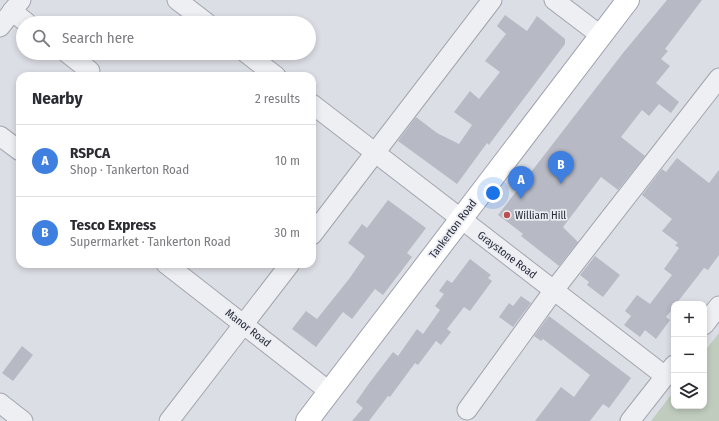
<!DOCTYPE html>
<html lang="en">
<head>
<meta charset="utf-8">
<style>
	:root { --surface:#fff; --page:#f2f2f3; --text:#2b2b33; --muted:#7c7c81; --line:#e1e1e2; --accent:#111827 }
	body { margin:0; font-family:"Fira Sans Condensed",sans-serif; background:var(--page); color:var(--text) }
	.controls { position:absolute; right:12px; bottom:12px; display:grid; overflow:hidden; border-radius:8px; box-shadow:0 2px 6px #0003 }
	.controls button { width:36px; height:36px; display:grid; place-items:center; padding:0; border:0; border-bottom:1px solid var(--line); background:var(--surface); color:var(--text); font:20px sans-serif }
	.you { position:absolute; left:493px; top:193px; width:14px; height:14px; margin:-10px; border:3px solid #fff; border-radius:50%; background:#1a73e8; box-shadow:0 0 0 6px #1a73e833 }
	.badge { display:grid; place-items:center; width:26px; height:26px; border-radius:50%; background:var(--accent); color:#fff; font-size:13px; font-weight:700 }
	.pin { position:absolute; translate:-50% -33px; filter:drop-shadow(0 1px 2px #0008) }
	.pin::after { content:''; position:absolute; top:21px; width:14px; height:12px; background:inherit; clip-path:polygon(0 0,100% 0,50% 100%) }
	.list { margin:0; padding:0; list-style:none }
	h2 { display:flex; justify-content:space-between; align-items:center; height:52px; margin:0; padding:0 16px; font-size:17px }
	h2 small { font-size:13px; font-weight:400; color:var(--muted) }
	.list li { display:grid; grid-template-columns:26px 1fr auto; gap:12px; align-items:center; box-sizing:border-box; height:72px; padding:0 16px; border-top:1px solid var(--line) }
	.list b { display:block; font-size:15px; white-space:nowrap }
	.list p { margin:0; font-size:13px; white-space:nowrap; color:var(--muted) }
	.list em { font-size:13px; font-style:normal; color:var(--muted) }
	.icon { flex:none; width:22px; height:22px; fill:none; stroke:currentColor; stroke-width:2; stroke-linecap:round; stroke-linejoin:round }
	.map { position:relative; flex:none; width:719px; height:421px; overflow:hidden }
	.search { position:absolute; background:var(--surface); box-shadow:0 2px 6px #0003; left:16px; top:16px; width:300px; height:44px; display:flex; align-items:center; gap:10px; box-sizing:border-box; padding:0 14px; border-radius:22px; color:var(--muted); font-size:15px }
	.panel { position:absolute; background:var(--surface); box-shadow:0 2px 6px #0003; left:16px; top:72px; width:300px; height:196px; border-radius:12px }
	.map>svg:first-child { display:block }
	.green { fill:#c0cdbe }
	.building { fill:#b7bac4 }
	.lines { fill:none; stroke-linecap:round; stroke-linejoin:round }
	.minor-casing { stroke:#a2a5ae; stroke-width:21 }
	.major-casing { stroke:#9da2af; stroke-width:24 }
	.minor { stroke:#eeeff3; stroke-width:19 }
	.major { stroke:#fff; stroke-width:22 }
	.poi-dot { fill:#bd4d4f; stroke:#ebedf3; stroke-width:1.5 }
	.labels { text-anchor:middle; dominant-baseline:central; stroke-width:3.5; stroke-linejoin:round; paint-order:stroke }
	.poi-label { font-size:11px; fill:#282c39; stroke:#ebedf3; text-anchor:start }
	.street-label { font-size:11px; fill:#282c39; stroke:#ebedf3 }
</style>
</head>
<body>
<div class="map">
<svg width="719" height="421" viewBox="0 0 719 421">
	<rect width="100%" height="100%" fill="#dcdee5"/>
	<polygon class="green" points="719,333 719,421 651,421 674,391 674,406 704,406 704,352"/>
	<g class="building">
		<polygon points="667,0 702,0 665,49 668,51 661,59 670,66 656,83 679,102 671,113 659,104 649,116 642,110 621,137 645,156 618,190 601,177 563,227 578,242 559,266 521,236 523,234 498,215 623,53"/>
		<polygon points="505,15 527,31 537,16 565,39 565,44 491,142 489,145 487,143 457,184 398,141 416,117 437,133 459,144 472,125 454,112 470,91 479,99 500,72 485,61 506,34 497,26"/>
		<polygon points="677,158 709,183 719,170 719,255 708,270 704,268 676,304 674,304 674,307 666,317 670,320 656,339 645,330 640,337 624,325 631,316 625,311 637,295 650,304 672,275 664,269 679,248 675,245 678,243 662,231 672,219 642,195 662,169 666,172"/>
		<polygon points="388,200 426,228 407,253 412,257 383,295 375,289 352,319 343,312 316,347 292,329 306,311 317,319 349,279 365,256 348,243 362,224 367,228"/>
		<polygon points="595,256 620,275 603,297 587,285 589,282 580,275"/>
		<polygon points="470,259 491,275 488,278 492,281 470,311 464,307 447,329 451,332 441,345 436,341 418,365 415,363 390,397 388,396 369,421 352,421 363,408 356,402 370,382 393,352 398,356 417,329 423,334 440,310 435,306 444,294 439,291 447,280 452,283"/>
		<polygon points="521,296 531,303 513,327 499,317 509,303 513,306"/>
		<polygon points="549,316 631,378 609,408 603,404 590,421 535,421 561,387 574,397 590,375 543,339 541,341 534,336"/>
		<polygon points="22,346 33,355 13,381 2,373"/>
	</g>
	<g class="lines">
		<defs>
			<g id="minor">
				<polyline points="177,0 207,23"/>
				<polyline points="554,0 600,35"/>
				<polyline points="12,11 27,23"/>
				<polyline points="0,27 21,0"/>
				<polyline points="67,53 90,71"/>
				<polyline points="246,53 276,76"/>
				<polyline points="312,104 665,376"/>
				<polyline points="0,136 20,151"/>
				<polyline points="312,235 492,0"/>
				<polyline points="166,264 330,392"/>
				<polyline points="704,325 719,306"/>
				<polyline points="0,403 23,421"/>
				<polyline points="467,410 554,290 719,78"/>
				<polyline points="169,421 290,264"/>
				<polyline points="630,421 674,365"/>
			</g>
			<polyline id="major" points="307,421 628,0"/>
		</defs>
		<use href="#minor" class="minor-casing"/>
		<use href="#major" class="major-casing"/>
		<use href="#minor" class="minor"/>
		<use href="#major" class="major"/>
	</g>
	<circle class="poi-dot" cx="507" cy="215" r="4"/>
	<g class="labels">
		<g class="poi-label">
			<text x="515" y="215">William Hill</text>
		</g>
		<g class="street-label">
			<text transform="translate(453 229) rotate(-53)">Tankerton Road</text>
			<text transform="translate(507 255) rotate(37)">Graystone Road</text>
			<text transform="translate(248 328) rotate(38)">Manor Road</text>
		</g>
	</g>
</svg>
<div class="controls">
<button>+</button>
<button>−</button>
<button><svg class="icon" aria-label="layers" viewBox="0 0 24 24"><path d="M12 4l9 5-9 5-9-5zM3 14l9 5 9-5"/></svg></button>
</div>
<div class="you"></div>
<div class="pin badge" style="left:521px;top:199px;background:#3f7fe0">A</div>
<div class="pin badge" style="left:561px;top:184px;background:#3f7fe0">B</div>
<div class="search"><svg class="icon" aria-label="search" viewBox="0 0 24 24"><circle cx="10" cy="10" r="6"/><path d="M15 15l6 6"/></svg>Search here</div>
<section class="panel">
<h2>Nearby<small>2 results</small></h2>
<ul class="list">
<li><span class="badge" style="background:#3f7fe0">A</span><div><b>RSPCA</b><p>Shop · Tankerton Road</p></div><em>10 m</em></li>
<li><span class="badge" style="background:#3f7fe0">B</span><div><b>Tesco Express</b><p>Supermarket · Tankerton Road</p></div><em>30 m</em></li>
</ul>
</section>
</div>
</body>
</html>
